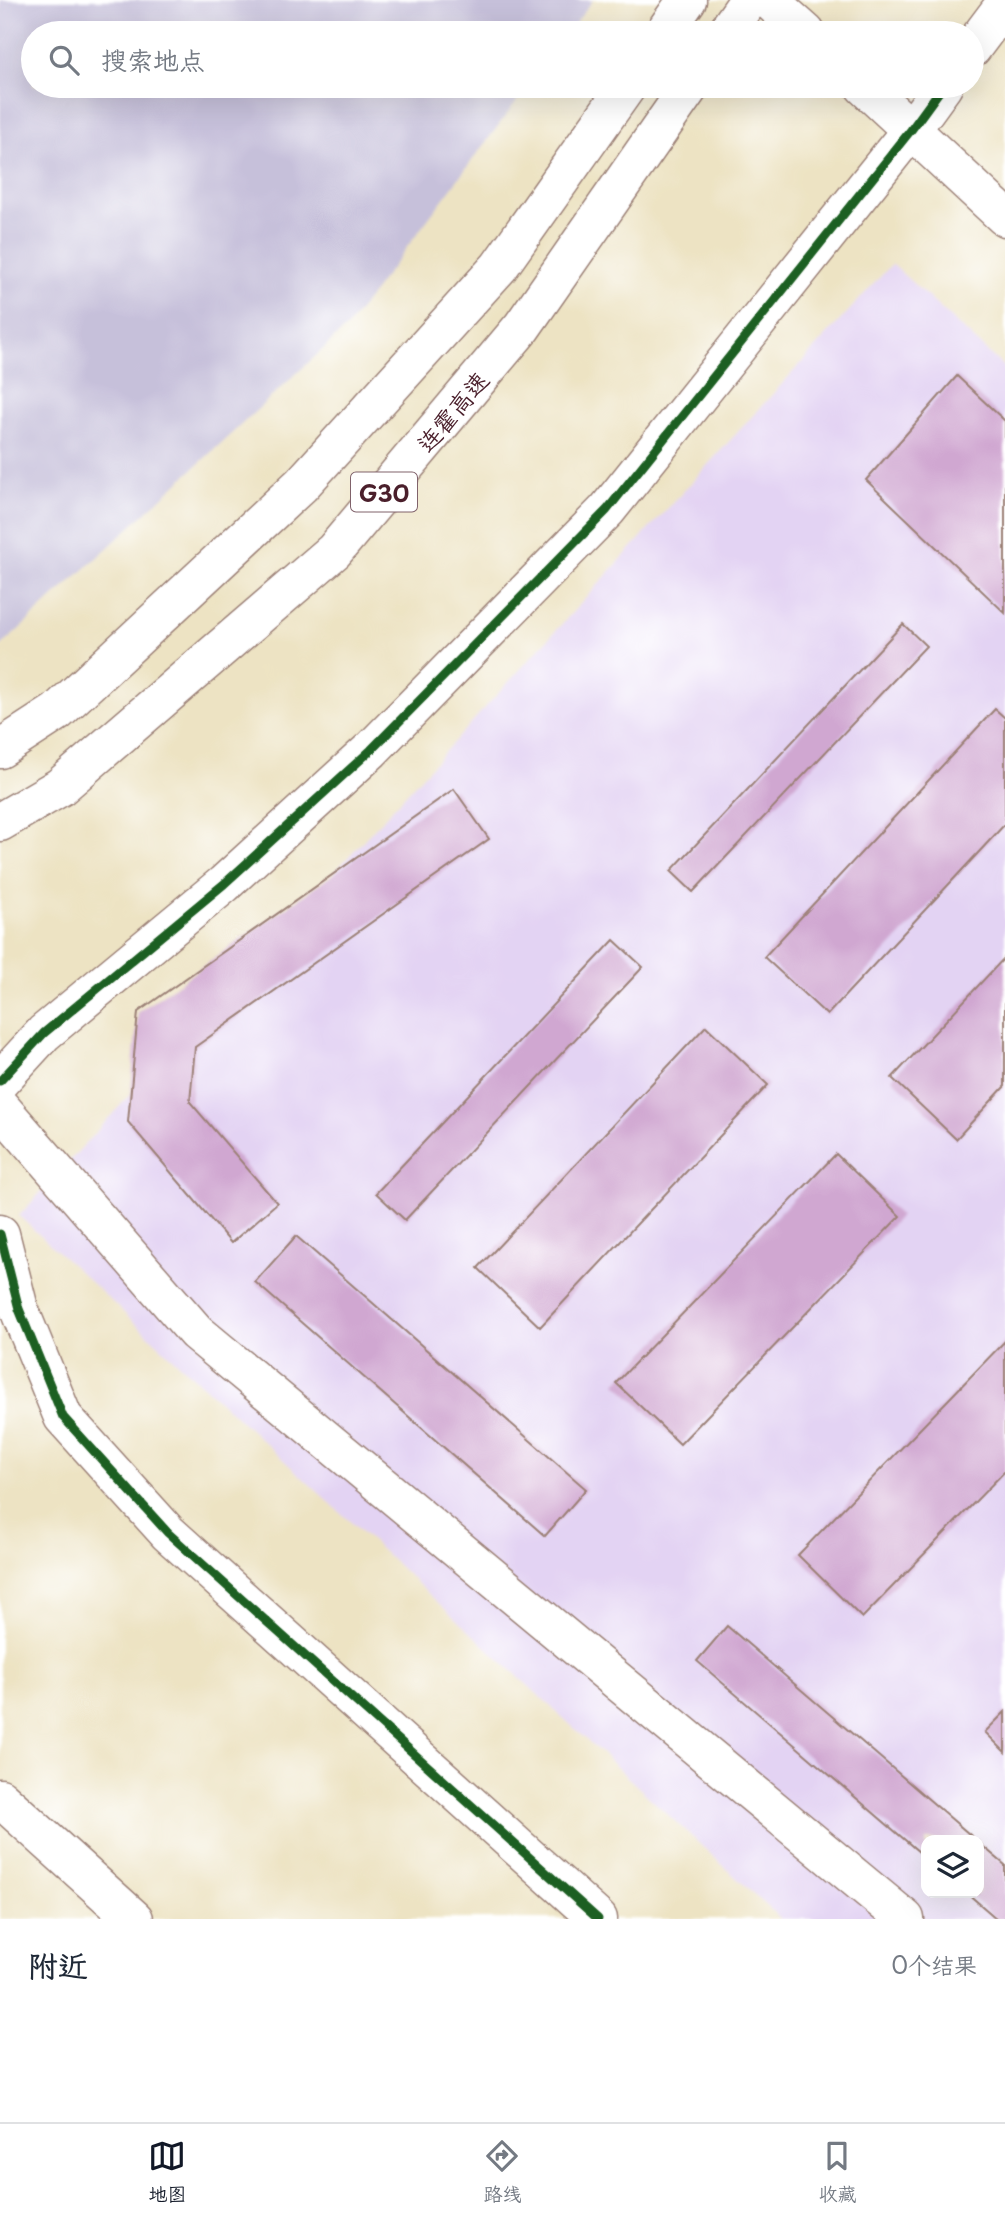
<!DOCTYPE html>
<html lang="zh">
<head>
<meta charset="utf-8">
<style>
	:root { --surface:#fff; --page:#f2f2f3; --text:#1f2937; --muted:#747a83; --line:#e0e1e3; --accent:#111827 }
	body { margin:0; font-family:"Playpen Sans","LXGW WenKai TC",sans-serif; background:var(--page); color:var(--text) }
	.controls { position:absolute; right:21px; bottom:21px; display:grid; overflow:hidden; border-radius:14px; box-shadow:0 7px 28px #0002 }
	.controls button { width:63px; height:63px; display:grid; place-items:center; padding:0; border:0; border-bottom:2px solid var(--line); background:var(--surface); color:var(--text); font:35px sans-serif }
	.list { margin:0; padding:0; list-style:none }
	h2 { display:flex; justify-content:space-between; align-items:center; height:91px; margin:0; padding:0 28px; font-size:30px }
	h2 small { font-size:23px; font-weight:400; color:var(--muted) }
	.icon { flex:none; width:38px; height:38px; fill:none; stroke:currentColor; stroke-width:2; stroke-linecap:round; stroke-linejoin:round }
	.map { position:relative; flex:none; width:1005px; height:1919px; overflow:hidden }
	.search { position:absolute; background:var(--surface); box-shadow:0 7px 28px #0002; left:21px; right:21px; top:21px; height:77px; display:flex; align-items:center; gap:18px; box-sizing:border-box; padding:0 24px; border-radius:38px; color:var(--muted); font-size:26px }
	.sheet { height:203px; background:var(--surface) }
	nav { display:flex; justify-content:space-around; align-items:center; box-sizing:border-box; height:98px; border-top:2px solid var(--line); background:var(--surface); font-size:19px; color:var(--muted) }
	nav a { display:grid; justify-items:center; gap:4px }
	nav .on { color:var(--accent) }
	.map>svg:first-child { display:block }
	.built { fill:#e3d3f3; fill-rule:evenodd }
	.industrial { fill:#c6c0da }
	.building { fill:#d0a7d1 }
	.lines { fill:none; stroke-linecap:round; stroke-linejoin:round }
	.minor-casing { stroke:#9c8177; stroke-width:41 }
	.highway-casing { stroke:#9c8177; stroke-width:41 }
	.minor { stroke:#fff; stroke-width:38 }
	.highway { stroke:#fff; stroke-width:38 }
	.cycleway-casing { stroke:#fff; stroke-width:13 }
	.cycleway { stroke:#1b5e20; stroke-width:9 }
	.labels { text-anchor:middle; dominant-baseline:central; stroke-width:7; stroke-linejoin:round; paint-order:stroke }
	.shield { fill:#fff; stroke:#80626b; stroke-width:2 }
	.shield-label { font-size:23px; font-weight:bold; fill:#4a1f2b }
	.street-label { font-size:24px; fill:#4a1f2b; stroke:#fff }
</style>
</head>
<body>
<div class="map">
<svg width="1005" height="1919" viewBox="0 0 1005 1919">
	<rect width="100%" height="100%" fill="#fff"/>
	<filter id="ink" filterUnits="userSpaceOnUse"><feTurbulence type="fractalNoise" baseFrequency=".0143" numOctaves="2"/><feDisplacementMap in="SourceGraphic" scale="14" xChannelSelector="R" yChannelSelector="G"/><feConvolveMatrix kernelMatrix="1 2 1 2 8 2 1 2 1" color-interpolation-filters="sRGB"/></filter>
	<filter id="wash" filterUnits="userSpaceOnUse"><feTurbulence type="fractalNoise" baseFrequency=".00686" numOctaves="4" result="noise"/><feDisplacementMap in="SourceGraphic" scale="28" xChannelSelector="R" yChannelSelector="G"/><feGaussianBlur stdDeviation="1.57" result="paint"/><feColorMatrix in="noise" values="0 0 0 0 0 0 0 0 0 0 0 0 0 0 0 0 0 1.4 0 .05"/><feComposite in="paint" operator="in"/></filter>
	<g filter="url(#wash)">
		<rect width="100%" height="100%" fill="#ede3c3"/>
		<path class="built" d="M892 264 1005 368V1919H781L19 1216ZM926 1840H979V1893H926Z"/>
		<polygon class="industrial" points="0,0 593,0 568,33 33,33 33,86 528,86 347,327 0,647"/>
		<g id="blocks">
			<g class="building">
				<polygon points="957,376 1005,421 1005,613 866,480"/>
				<polygon points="903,624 926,646 693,892 671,871"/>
				<polygon points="995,709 1005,718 1005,824 827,1015 764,957"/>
				<polygon points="454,789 489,839 195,1047 190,1102 277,1203 231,1243 128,1122 138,1012"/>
				<polygon points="614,940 643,967 405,1220 376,1193"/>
				<polygon points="1005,957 1005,1086 956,1139 892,1078"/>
				<polygon points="706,1026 768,1085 540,1327 478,1268"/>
				<polygon points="836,1154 900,1216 680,1444 616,1383"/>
				<polygon points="296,1236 586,1489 545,1536 255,1282"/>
				<polygon points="1005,1341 1005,1471 862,1618 798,1555"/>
				<polygon points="727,1626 976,1840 926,1840 926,1858 697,1661"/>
				<polygon points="1005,1712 1005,1752 985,1732"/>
				<polygon points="979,1843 1005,1865 1005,1919 997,1919 967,1893 979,1893"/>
			</g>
		</g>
	</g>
	<g filter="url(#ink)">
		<use href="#blocks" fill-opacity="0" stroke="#9c8177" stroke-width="2"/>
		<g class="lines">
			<defs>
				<g id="minor">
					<polyline points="769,0 806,33"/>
					<polyline points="972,48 1005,4"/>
					<polyline points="864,86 1005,217"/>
					<polyline points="0,1081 44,1033 224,884 371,750 607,510 911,130 943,86"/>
					<polyline points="0,1107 196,1332 905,1919"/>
					<polyline points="0,1234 19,1309 63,1417 168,1533 598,1919"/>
					<polyline points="0,1798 134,1919"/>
				</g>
				<g id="highway">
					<polyline points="664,33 687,0"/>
					<polyline points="726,33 749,0"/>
					<polyline points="0,749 57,712 301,485 499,267 627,86"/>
					<polyline points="0,822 60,787 334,551 522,327 690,86"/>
				</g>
			</defs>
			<use href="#minor" class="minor-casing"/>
			<use href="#highway" class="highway-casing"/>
			<use href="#minor" class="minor"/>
			<use href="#highway" class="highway"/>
			<defs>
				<g id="cycleway">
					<polyline points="0,1081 44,1033 224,884 371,750 607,510 911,130 943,86"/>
					<polyline points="0,1234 19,1309 63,1417 168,1533 598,1919"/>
				</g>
			</defs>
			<use href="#cycleway" class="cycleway-casing"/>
			<use href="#cycleway" class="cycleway"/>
		</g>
	</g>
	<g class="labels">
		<rect class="shield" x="351" y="472.5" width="66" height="39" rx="5"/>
		<g class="shield-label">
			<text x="384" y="492">G30</text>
		</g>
		<g class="street-label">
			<text transform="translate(452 411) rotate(-50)">连霍高速</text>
		</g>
	</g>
</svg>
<div class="controls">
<button><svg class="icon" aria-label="layers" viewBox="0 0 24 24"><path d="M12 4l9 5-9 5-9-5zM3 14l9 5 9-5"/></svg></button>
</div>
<div class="search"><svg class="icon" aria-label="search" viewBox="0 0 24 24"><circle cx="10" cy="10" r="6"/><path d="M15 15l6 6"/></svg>搜索地点</div>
</div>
<section class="sheet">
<h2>附近<small>0个结果</small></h2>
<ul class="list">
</ul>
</section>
<nav>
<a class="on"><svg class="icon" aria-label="map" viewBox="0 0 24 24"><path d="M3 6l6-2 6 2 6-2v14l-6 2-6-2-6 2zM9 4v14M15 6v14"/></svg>地图</a>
<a><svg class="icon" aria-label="directions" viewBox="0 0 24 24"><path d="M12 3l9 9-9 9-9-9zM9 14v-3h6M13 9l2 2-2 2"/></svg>路线</a>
<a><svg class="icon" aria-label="saved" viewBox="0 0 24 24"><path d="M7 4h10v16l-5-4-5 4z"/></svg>收藏</a>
</nav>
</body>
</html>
